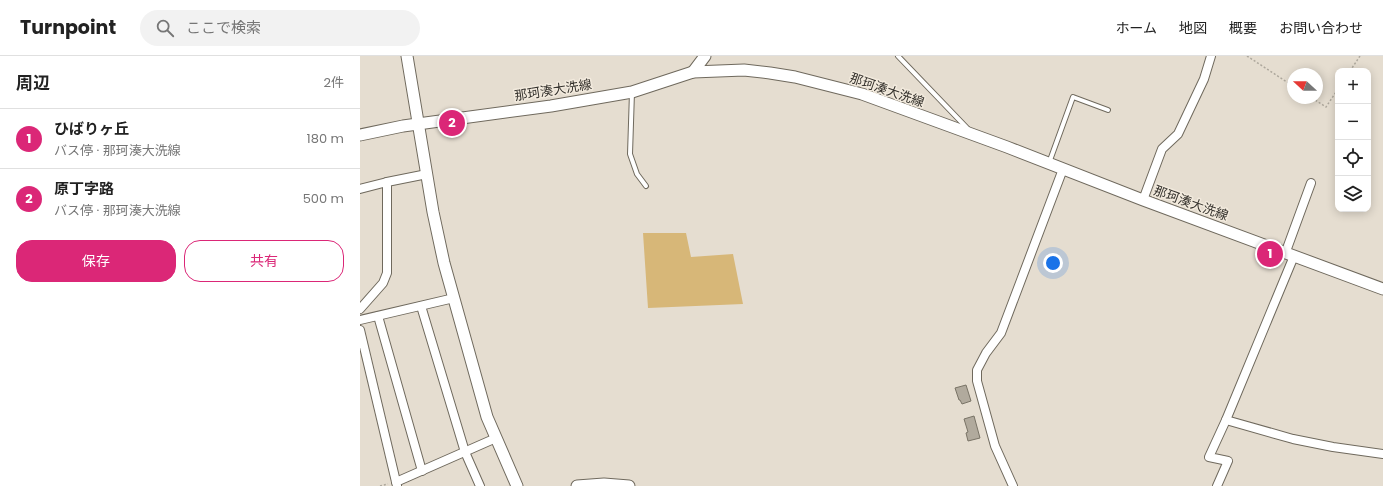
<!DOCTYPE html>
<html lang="ja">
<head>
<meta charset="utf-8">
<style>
	:root { --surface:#fff; --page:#f2f2f2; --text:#222; --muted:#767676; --line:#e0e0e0; --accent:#db2777 }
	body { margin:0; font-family:Poppins,"Noto Sans JP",sans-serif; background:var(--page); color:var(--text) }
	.controls { position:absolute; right:12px; top:12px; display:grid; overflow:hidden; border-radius:8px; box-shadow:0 2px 10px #0003 }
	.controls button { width:36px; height:36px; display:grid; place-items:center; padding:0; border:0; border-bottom:1px solid var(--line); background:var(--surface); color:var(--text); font:20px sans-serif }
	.compass { position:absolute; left:927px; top:12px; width:36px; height:36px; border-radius:50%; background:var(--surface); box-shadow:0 2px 10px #0003; rotate:291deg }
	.you { position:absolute; left:693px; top:207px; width:14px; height:14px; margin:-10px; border:3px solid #fff; border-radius:50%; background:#1a73e8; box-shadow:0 0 0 6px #1a73e833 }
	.badge { display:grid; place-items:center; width:26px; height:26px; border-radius:50%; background:var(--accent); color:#fff; font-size:13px; font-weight:700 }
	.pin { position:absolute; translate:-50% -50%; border:2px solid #fff; box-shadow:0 1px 4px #0006 }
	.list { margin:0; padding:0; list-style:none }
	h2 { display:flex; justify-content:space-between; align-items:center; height:52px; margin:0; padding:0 16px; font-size:17px }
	h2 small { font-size:13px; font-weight:400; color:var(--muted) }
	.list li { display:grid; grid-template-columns:26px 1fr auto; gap:12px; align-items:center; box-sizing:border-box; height:60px; padding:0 16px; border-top:1px solid var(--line) }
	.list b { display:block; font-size:15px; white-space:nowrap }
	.list p { margin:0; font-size:13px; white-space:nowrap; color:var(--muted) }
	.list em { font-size:13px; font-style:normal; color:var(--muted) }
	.actions { display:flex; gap:8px; padding:12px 16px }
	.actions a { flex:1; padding:9px 0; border:1px solid var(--accent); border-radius:16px; text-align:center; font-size:14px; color:var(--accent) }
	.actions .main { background:var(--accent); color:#fff }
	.icon { flex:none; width:22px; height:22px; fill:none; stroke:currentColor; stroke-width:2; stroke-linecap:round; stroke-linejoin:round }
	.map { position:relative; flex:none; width:1023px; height:430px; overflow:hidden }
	header { display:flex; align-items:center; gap:24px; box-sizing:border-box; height:56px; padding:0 20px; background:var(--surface); border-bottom:1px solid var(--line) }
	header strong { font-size:19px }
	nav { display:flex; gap:22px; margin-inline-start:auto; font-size:14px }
	.search { width:280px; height:36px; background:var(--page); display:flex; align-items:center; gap:10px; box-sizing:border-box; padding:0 14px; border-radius:22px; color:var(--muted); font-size:15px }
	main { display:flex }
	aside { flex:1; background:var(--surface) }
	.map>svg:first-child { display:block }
	.green { fill:#d7b778 }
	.building { fill:#b1aa9d; stroke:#797366 }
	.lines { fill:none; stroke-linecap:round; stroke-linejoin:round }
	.lane-casing { stroke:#6f695d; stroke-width:6 }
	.street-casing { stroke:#6f695d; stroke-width:10 }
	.secondary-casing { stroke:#6f695d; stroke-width:13 }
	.path { stroke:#ada79c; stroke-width:1.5; stroke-dasharray:2 2; stroke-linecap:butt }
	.lane { stroke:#fff; stroke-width:4 }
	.street { stroke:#fff; stroke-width:8 }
	.secondary { stroke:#fff; stroke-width:11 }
	.labels { text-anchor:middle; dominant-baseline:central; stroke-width:3; stroke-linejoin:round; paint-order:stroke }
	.street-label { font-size:13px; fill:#35322d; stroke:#f2eadd }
</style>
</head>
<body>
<header>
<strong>Turnpoint</strong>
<div class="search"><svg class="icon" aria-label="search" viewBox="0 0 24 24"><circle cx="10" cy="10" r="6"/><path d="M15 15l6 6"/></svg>ここで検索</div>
<nav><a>ホーム</a><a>地図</a><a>概要</a><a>お問い合わせ</a></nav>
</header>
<main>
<aside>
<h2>周辺<small>2件</small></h2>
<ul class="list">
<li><span class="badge">1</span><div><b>ひばりヶ丘</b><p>バス停 · 那珂湊大洗線</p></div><em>180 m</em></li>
<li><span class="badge">2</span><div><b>原丁字路</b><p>バス停 · 那珂湊大洗線</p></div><em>500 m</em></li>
</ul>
<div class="actions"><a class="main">保存</a><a>共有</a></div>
</aside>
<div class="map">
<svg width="1023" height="430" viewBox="0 0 1023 430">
	<rect width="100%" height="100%" fill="#e5ddd0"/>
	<polygon class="green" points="283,177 326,177 331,201 373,198 383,248 288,252"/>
	<g class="building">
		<polygon points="606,329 611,345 602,348 600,344 599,344 595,332"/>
		<polygon points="614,360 620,382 608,385 606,377 608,376 604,363"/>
	</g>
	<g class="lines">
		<defs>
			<g id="lane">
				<polyline points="538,0 608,73"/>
				<polyline points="272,36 270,98 277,118 286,130"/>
				<polyline points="689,107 713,41 748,54"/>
			</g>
			<g id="street">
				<polyline points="0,133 27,126"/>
				<polyline points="783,144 802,93 818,78 844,23 851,0"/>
				<polyline points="925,198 951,127"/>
				<polyline points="61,250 105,396 120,430"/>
				<polyline points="0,253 23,227 27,217 27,126 67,118"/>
				<polyline points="18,260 62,415"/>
				<polyline points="0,264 94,242"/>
				<polyline points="0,274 37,430"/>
				<polyline points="866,364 933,383 973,391 1023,398"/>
				<polyline points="36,426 136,382"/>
				<polyline points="653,430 635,390 617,325 617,314 626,297 641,277 703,113"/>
				<polyline points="857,430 868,405 849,401 866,364 934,200"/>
			</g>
			<g id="secondary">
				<polyline points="47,0 73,156 84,207 127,361 157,430"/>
				<polyline points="333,16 345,0"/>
				<polyline points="0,79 43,70 191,50 272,36 333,16 384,14 410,17 435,21 502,38 647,91 783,144 1023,233"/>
				<polyline points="217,430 244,428 269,430"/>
			</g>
		</defs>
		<use href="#lane" class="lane-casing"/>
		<use href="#street" class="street-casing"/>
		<use href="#secondary" class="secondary-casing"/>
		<g class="path">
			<polyline points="887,0 933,30"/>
			<polyline points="990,15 1000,0"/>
			<polyline points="952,42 966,51 978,33"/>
			<polyline points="20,430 28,428"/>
		</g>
		<use href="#lane" class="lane"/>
		<use href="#street" class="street"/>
		<use href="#secondary" class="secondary"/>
	</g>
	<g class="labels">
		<g class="street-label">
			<text transform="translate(193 34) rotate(-9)">那珂湊大洗線</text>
			<text transform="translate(527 34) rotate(19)">那珂湊大洗線</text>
			<text transform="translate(831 147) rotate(20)">那珂湊大洗線</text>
		</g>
	</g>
</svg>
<div class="controls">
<button>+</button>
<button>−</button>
<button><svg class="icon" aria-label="locate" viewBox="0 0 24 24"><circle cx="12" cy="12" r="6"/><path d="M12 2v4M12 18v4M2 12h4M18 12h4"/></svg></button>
<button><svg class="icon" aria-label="layers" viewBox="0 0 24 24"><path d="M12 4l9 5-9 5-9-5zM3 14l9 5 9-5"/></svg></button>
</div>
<svg class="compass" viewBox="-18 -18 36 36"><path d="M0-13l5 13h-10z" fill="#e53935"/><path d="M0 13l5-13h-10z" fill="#767676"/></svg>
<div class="you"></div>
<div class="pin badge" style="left:910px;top:198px">1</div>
<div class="pin badge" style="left:92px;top:67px">2</div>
</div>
</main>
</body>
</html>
